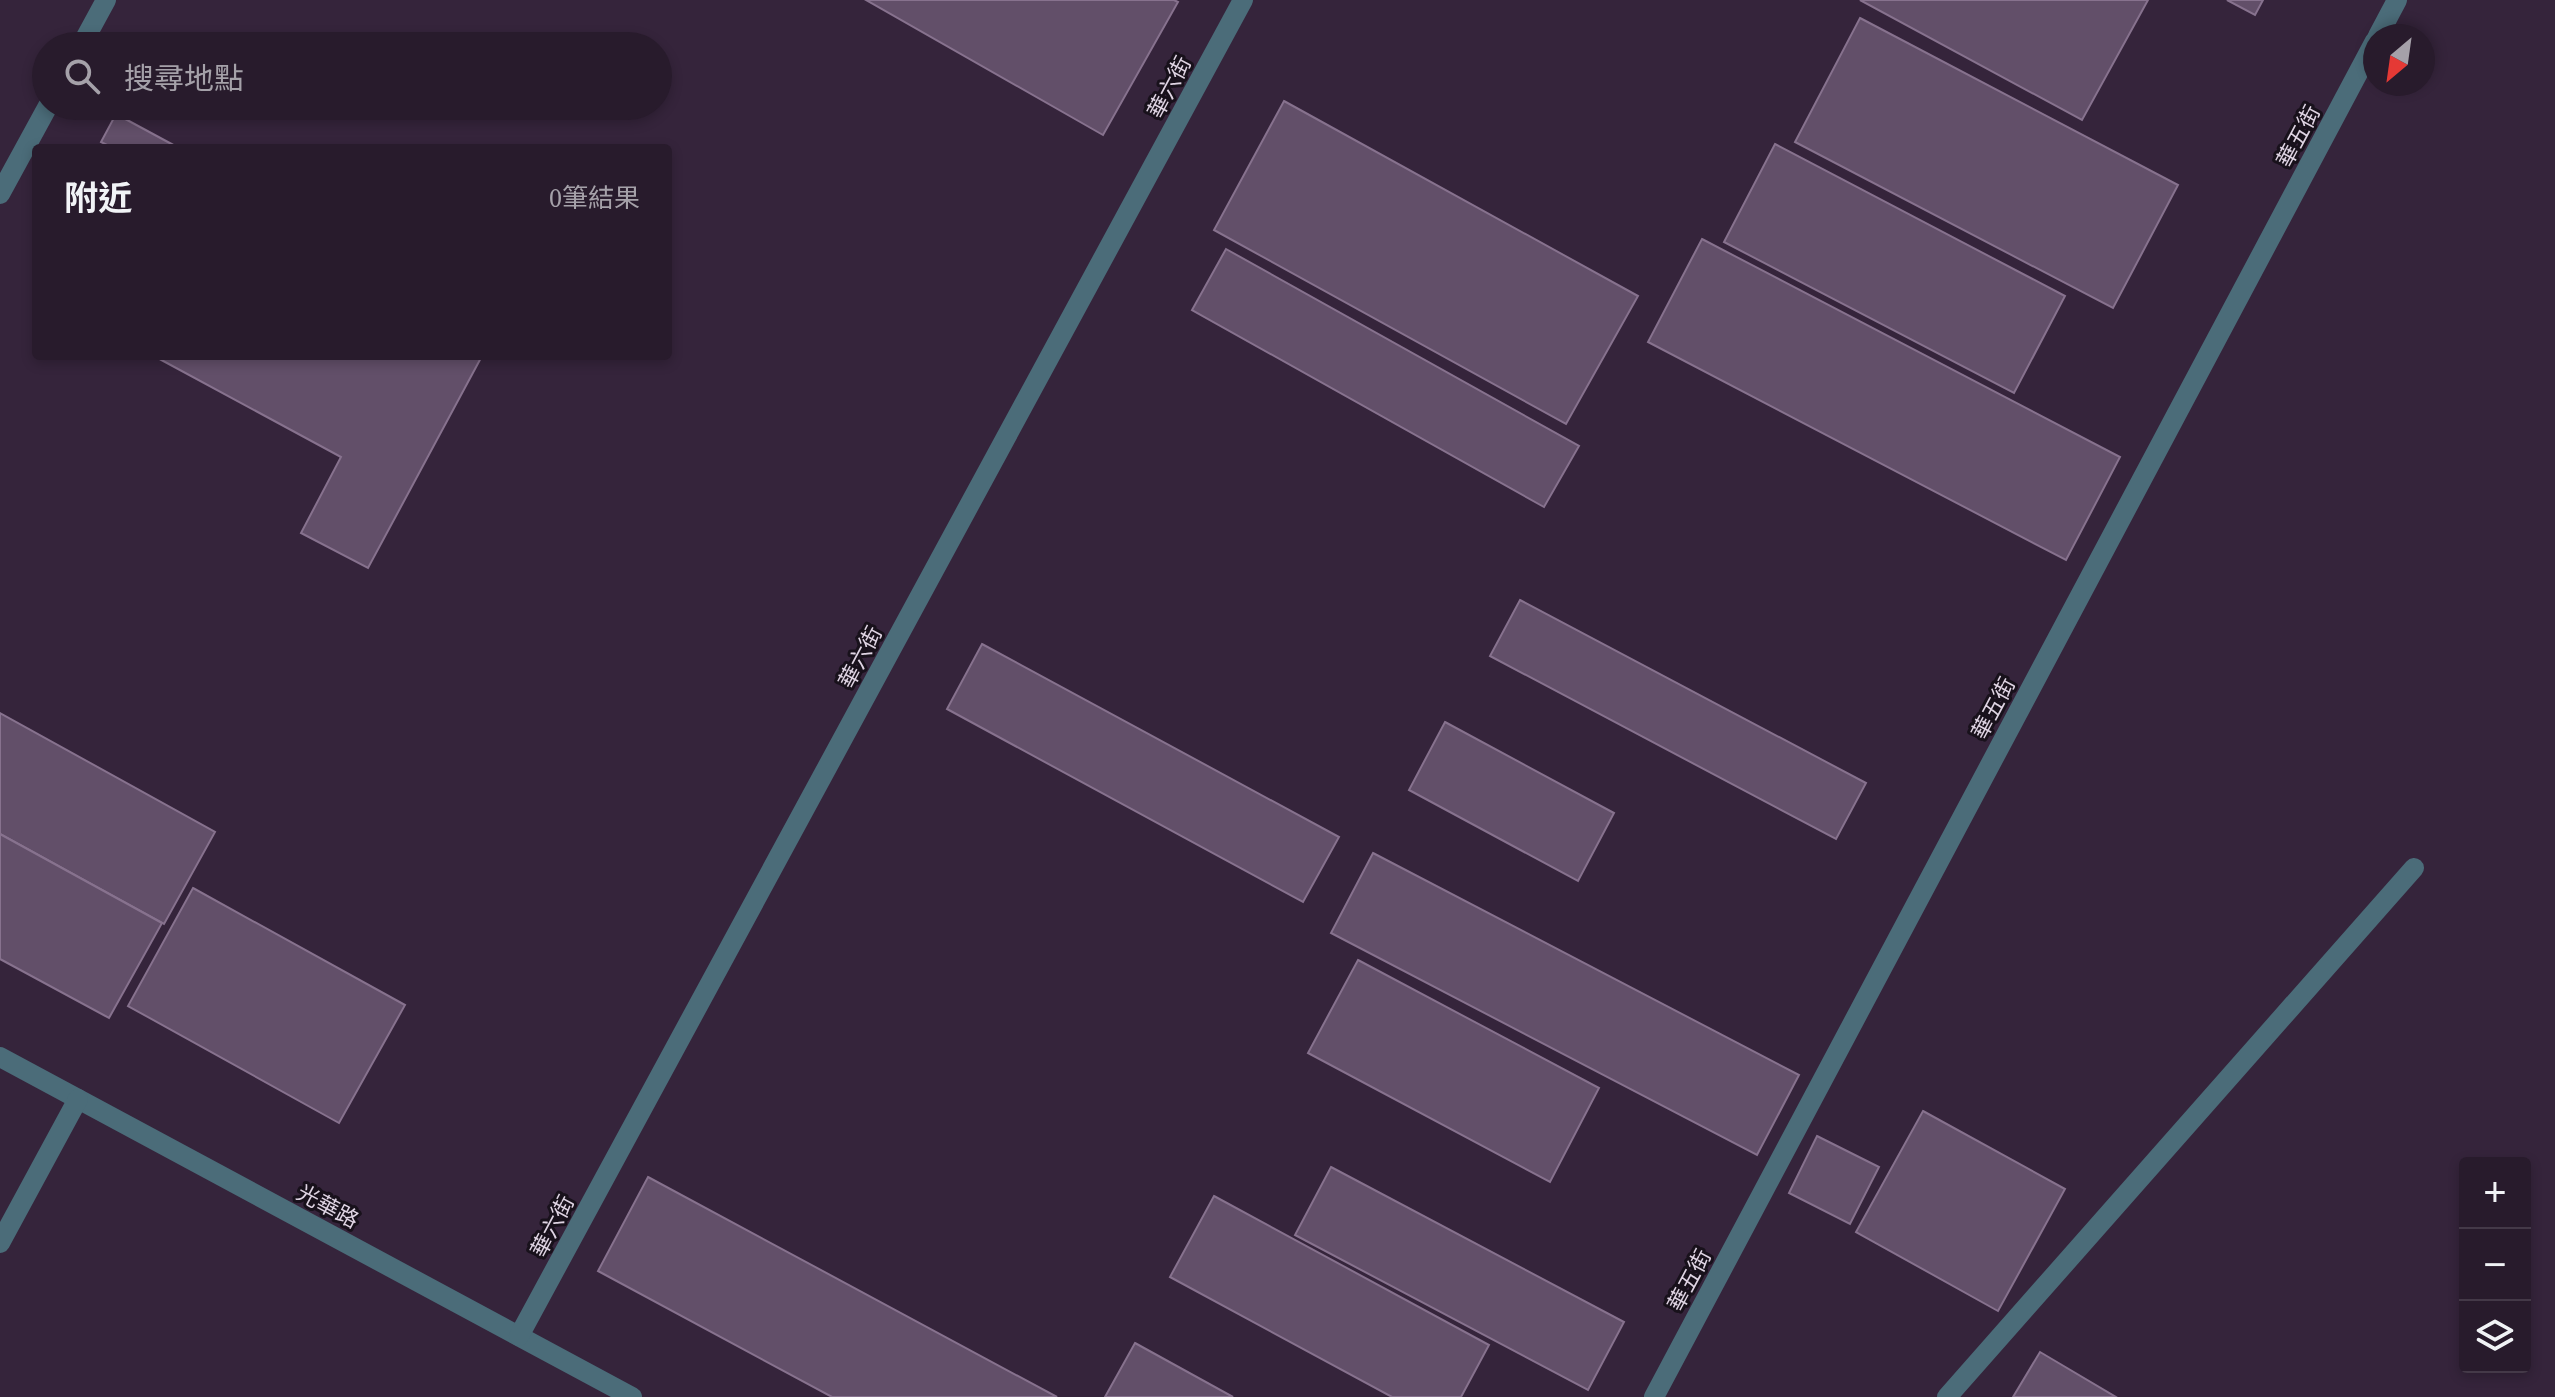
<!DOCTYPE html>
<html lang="zh-TW">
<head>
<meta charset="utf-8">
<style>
	:root { --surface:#281b2c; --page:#342838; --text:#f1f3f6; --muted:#a5a1a9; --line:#443948 }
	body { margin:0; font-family:"Source Serif 4","Noto Sans TC",serif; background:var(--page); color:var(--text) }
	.controls { position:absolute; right:24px; bottom:24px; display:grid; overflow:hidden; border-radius:8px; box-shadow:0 4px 12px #0003 }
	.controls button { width:72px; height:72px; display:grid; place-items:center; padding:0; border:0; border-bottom:2px solid var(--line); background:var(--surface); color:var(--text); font:40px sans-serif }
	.compass { position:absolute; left:2363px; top:24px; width:72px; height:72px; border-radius:50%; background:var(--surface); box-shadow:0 4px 12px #0003; rotate:209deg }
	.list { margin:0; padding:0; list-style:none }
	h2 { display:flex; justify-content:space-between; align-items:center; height:104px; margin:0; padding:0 32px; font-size:34px }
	h2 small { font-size:26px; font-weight:400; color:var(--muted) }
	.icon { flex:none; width:44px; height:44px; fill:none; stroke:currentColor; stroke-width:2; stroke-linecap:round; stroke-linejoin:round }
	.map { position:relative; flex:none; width:2555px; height:1397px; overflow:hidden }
	.search { position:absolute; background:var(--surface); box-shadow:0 4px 12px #0003; left:32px; top:32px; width:640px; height:88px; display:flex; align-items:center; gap:20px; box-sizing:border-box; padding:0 28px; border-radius:44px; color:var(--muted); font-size:30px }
	.panel { position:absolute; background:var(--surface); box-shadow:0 4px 12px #0003; left:32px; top:144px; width:640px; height:216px; border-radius:8px }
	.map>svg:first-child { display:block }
	.building { fill:#624f69; stroke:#87728e; stroke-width:2 }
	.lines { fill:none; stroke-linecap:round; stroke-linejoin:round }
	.minor { stroke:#4b6c79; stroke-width:20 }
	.labels { text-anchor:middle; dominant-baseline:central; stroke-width:6; stroke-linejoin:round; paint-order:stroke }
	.street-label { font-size:22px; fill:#dfd4e3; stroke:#18111b }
</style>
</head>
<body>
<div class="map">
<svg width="2555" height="1397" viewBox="0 0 2555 1397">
	<rect width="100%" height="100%" fill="#35243b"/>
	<g class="building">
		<polygon points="866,0 1174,0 1178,2 1103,135"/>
		<polygon points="1860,0 2148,0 2082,120"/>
		<polygon points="2227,0 2263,0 2255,15"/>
		<polygon points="1860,18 2178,185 2113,308 1795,142"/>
		<polygon points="1284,101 1638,296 1566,424 1214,230"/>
		<polygon points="116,114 179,148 113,148 101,142"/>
		<polygon points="1775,144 2065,296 2014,393 1724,242"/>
		<polygon points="1702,239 2120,457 2066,560 1648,342"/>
		<polygon points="1226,249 1579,446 1544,507 1192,310"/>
		<polygon points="154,356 482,356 368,568 301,533 341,457"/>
		<polygon points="1520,600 1866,783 1836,839 1490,656"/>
		<polygon points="982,644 1339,837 1303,902 947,709"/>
		<polygon points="0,713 215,832 164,924 0,834"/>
		<polygon points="1445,722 1614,813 1578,881 1409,790"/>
		<polygon points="0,834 162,923 109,1018 0,959"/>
		<polygon points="1373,853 1799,1075 1757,1155 1331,933"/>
		<polygon points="193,888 405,1005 339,1123 128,1006"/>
		<polygon points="1358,960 1599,1088 1550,1182 1308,1053"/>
		<polygon points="1923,1111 2065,1189 1998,1311 1856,1232"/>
		<polygon points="1817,1136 1879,1167 1850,1224 1789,1193"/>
		<polygon points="1331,1167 1624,1322 1588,1390 1295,1235"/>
		<polygon points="648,1177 1057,1397 832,1397 598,1271"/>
		<polygon points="1214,1196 1489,1345 1461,1397 1392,1397 1170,1277"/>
		<polygon points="1135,1343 1233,1397 1105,1397"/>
		<polygon points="2040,1352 2116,1397 2013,1397"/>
	</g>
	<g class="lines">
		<g class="minor">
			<polyline points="2378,36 2397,0"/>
			<polyline points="81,46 106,0"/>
			<polyline points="0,194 48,106"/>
			<polyline points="0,1057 632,1397"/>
			<polyline points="0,1243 78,1099"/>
			<polyline points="519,1336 1243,0"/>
			<polyline points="1654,1397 2375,41"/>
			<polyline points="1947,1397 2414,868"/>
		</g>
	</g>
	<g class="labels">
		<g class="street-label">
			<text transform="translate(1169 87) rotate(-62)">華六街</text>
			<text transform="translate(2298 136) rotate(-62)">華五街</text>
			<text transform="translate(860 657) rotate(-62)">華六街</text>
			<text transform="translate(1993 708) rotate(-62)">華五街</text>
			<text transform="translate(328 1206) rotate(28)">光華路</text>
			<text transform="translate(552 1226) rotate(-62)">華六街</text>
			<text transform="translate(1689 1280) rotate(-62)">華五街</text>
		</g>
	</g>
</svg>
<div class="controls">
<button>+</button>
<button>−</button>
<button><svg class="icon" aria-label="layers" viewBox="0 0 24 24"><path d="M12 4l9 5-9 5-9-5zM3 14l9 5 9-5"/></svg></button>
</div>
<svg class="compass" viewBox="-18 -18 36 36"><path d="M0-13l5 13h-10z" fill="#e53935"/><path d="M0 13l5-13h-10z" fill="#a5a1a9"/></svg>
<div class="search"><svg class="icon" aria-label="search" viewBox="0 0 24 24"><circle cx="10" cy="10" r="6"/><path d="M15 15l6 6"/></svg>搜尋地點</div>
<section class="panel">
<h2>附近<small>0筆結果</small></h2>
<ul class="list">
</ul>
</section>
</div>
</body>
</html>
